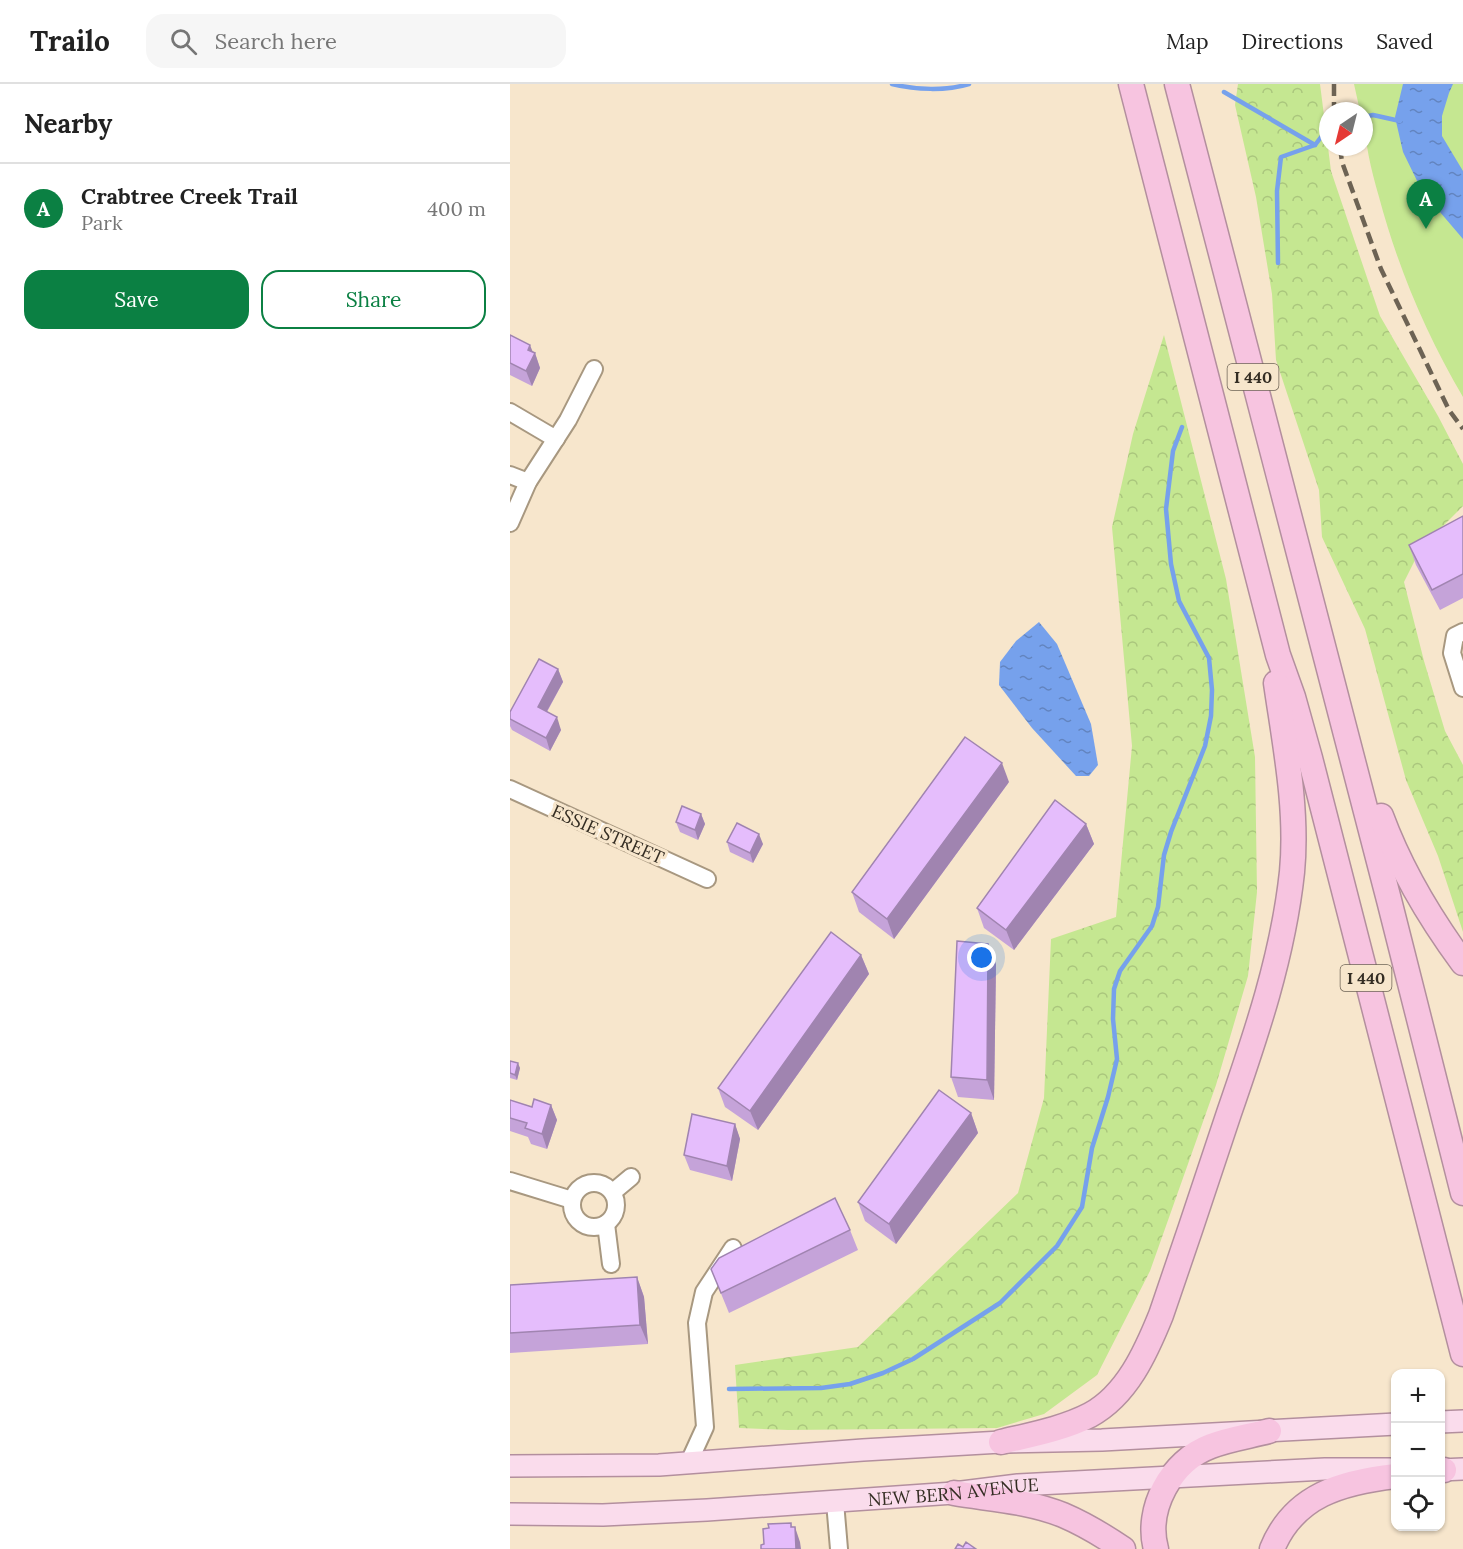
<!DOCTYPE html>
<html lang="en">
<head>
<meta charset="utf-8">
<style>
	:root { --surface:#fff; --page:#f6f6f6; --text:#222; --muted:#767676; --line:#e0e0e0; --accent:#0b8043 }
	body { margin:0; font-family:Lora,serif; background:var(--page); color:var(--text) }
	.controls { position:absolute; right:18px; bottom:18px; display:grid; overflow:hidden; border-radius:12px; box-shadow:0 2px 4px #0004 }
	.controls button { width:54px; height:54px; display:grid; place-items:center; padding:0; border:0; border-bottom:2px solid var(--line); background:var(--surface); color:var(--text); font:30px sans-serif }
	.compass { position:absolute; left:809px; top:18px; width:54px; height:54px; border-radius:50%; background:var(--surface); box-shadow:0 2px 4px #0004; rotate:215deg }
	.you { position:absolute; left:472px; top:874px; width:21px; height:21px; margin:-15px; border:4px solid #fff; border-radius:50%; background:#1a73e8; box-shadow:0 0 0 9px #1a73e833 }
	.badge { display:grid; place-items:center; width:39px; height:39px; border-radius:50%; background:var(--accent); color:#fff; font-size:20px; font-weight:700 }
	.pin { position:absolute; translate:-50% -50px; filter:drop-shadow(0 2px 3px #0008) }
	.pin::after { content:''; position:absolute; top:32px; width:21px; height:18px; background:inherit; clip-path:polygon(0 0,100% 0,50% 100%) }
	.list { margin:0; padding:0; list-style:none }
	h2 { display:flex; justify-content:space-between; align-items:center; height:78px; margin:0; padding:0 24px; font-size:26px }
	h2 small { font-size:20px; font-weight:400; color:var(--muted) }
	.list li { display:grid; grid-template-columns:39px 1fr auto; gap:18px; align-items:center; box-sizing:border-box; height:90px; padding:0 24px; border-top:2px solid var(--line) }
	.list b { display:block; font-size:22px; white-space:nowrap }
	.list p { margin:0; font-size:20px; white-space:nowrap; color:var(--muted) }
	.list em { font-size:20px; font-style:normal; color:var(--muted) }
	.actions { display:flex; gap:12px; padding:18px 24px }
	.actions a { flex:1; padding:14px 0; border:2px solid var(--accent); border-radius:18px; text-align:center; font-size:21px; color:var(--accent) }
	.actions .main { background:var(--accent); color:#fff }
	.icon { flex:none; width:33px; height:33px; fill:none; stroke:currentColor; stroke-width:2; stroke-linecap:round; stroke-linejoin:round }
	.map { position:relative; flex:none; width:953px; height:1465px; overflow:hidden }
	header { display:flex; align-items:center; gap:36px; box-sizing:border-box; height:84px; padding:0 30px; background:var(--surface); border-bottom:2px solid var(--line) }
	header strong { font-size:28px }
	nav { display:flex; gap:33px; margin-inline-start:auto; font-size:21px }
	.search { width:420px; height:54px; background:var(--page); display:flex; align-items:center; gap:15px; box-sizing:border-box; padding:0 21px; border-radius:18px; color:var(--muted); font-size:22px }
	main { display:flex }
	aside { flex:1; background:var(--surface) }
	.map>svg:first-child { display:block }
	.green { fill:#c5e791 }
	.forest { fill:url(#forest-crowns) }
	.water { fill:url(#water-ripples) }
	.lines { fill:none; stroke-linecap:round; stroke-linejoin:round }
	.stream { stroke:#76a1ec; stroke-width:4.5 }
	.minor-casing { stroke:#a89880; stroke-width:20 }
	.major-casing { stroke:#b38f9e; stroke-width:24 }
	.highway-casing { stroke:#b38f9e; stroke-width:27 }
	.minor { stroke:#fff; stroke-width:16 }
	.major { stroke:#fadcec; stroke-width:21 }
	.highway { stroke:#f7c4e0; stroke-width:24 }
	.rail { stroke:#6d6354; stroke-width:4.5; stroke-dasharray:12 6; stroke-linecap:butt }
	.wall { fill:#c5a3d9 }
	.shaded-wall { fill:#a084b0 }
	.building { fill:#e5bdfc; stroke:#a084b0; stroke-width:1.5 }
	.labels { text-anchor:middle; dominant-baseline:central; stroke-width:6; stroke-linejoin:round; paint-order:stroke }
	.shield { fill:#f7e6cc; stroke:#6e6456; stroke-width:1.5 }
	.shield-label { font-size:16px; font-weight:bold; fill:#342d23 }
	.street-label { font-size:18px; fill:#342d23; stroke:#f7e6cc }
</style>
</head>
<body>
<header>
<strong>Trailo</strong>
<div class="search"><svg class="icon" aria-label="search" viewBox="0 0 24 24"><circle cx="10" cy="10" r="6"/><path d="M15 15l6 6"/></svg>Search here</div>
<nav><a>Map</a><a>Directions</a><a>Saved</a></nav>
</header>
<main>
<aside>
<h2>Nearby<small></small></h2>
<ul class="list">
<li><span class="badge">A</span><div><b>Crabtree Creek Trail</b><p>Park</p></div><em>400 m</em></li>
</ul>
<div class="actions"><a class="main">Save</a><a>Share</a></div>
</aside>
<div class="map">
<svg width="953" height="1465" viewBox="0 0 953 1465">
	<defs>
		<pattern id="forest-crowns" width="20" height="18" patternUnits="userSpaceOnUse" patternTransform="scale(1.5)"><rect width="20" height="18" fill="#c5e791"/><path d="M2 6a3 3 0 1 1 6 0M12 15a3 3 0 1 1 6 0" fill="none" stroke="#aac67d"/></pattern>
		<pattern id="water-ripples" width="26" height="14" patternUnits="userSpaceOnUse" patternTransform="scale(1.5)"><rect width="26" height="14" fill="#76a1ec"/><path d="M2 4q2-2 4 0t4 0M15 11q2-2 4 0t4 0" fill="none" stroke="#6284bf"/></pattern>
	</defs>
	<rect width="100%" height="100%" fill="#f7e6cc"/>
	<path class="green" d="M844 0H953V313C916 250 888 184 869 113 861 85 854 57 854 27H850Z"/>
	<g class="forest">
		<polygon points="728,0 810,0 821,87 870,232 928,332 953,380 953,422 911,464 894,498 914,577 935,647 953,681 953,848 928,772 896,696 855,545 812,453 809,406 766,276 762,210 746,113 725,21"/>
		<polygon points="654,251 716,495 745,673 747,808 738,892 706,1001 640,1187 587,1291 534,1330 487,1344 278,1346 229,1344 225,1281 348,1263 508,1109 534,1014 541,855 606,833 622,662 602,443 623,350"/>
	</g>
	<g class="water">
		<polygon points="893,0 943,0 939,9 932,32 932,52 953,87 953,155 912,107 893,68 885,33"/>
		<polygon points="529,538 547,560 581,640 588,681 579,692 566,692 522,644 489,601 490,578 506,557"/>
	</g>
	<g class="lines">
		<g class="stream">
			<path d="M382 0C406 6 436 7 459 0"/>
			<polyline points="714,8 805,61"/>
			<polyline points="854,33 863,31 890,37"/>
			<polyline points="768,179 767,107 771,73 805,61 818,44"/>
			<polyline points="219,1305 311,1304 340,1300 373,1289 403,1275 490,1219 547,1162 572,1123 582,1064 598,1013 607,975 603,935 604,905 610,887 642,842 648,823 654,771 661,748 695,662 701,632 702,606 699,574 669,517 661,480 656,425 663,367 672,343"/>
		</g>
		<defs>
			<g id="minor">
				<polyline points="0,328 46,355"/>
				<polyline points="0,391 18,398"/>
				<polyline points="0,439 18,398 58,336 84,285"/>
				<polyline points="953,548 945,552 942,569 953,604"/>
				<polyline points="0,705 197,795"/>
				<polyline points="0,1097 62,1116"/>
				<circle cx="84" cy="1121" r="22"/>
				<polyline points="103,1108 121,1093"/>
				<polyline points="96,1140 101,1180"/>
				<polyline points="179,1378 195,1343 187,1239 194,1208 223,1164"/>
				<polyline points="325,1418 329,1465"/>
			</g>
			<g id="major">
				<polyline points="930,1338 953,1337"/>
				<polyline points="0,1382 149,1381 353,1366 491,1358 592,1356 886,1340"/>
				<polyline points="930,1386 953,1385"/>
				<path id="s1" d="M0 1430 93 1431 197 1426 444 1409 508 1401 815 1385H880"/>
			</g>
			<g id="highway">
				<polyline points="621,0 768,571 783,613 800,674 953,1270"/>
				<polyline points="667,0 879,816 953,1109"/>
				<path d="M871 732C891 786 919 833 953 879"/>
				<path d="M491 1358C520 1351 553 1345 580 1331 617 1311 636 1268 651 1231 674 1164 697 1096 719 1029 746 951 773 872 782 788 788 726 775 661 766 599"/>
				<polyline points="930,1386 934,1386"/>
				<path d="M444 1409C479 1415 519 1417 553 1431 574 1440 594 1452 613 1465"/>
				<path d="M646 1465C635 1425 661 1377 701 1362 719 1355 740 1352 759 1347"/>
				<path d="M762 1465C784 1411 832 1398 886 1392"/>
			</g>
		</defs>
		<use href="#minor" class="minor-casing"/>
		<use href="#major" class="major-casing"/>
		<use href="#highway" class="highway-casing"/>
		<use href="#minor" class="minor"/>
		<use href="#major" class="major"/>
		<use href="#highway" class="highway"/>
		<g class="rail">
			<polyline points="824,0 824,27"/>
			<polyline points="830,63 832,78 871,185 939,326 953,345"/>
		</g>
	</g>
	<g class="wall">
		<polygon points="0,251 25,269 30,284 22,302 0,291"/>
		<polygon points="953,432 953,514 930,526 906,481 899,461"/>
		<polygon points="48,585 53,598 37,628 51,646 40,667 2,646 0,642 0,628"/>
		<polygon points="499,698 384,855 349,828 342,808"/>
		<polygon points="191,730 195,740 188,756 170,748 166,738"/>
		<polygon points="576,740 584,760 504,866 474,844 467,824"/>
		<polygon points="217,758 253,760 243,779 220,768"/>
		<polygon points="351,871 359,890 248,1046 215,1023 208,1004"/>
		<polygon points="486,880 484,1016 448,1013 441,993"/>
		<polygon points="0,977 10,984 7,996 0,994"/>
		<polygon points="0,1016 22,1023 41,1021 47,1036 37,1065 21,1060 18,1053 0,1047"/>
		<polygon points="461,1029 468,1049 386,1160 355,1137 348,1118"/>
		<polygon points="225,1040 230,1055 222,1097 180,1086 174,1071"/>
		<polygon points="340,1146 348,1166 219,1229 201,1185"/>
		<polygon points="127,1193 134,1213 138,1260 0,1269 0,1201"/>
	</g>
	<g class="shaded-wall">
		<polygon points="20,261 24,271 25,269 30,284 22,302 16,287 18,266"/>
		<polygon points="48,585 53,598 32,636 28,623"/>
		<polygon points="47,633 51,646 40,667 36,654"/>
		<polygon points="492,679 499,698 384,855 377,835"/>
		<polygon points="191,730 195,740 188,756 185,746"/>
		<polygon points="576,740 584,760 504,866 496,846"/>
		<polygon points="249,750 253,760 243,779 240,769"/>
		<polygon points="478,860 486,880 484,1016 477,996"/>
		<polygon points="351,871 359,890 248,1046 240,1027"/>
		<polygon points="8,979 10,984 7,996 5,991"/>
		<polygon points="41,1021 47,1036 37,1065 32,1050"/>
		<polygon points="461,1029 468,1049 386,1160 379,1140"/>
		<polygon points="225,1040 230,1055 222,1097 217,1082"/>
		<polygon points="127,1193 134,1213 138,1260 130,1241"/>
		<polygon points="281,1439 285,1451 285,1443 290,1458 291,1465 286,1465"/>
	</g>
	<g class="building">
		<polygon points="0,251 20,261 18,266 25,269 16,287 0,279"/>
		<polygon points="953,432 953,490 922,506 899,461"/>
		<polygon points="29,575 48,585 28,623 47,633 36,654 0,635 0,628"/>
		<polygon points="455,653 492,679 377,835 342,808"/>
		<polygon points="545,716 576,740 496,846 467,824"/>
		<polygon points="172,722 191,730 185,746 166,738"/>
		<polygon points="227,739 249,750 240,769 217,758"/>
		<polygon points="321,848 351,871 240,1027 208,1004"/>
		<polygon points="447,857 478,860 477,996 441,993"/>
		<polygon points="0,977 8,979 5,991 0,989"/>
		<polygon points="429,1006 461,1029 379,1140 348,1118"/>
		<polygon points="24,1015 41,1021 32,1050 15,1044 17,1039 0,1034 0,1016 22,1023"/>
		<polygon points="182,1030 225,1040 217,1082 174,1071"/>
		<polygon points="325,1114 340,1146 211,1209 201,1185 209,1174"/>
		<polygon points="127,1193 130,1241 0,1249 0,1201"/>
		<polygon points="281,1439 281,1443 285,1443 286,1465 251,1465 251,1461 254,1460 253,1445 259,1444 258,1440"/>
		<polygon points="456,1458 466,1465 445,1465 448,1460 453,1463"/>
	</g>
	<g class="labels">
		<g class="shield">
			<rect x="717.5" y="280" width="51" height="26" rx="4.5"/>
			<rect x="830.5" y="881" width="51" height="26" rx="4.5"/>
		</g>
		<g class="shield-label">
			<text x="743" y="293">I 440</text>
			<text x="856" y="894">I 440</text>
		</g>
		<g class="street-label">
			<text transform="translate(98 750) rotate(24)">ESSIE STREET</text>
			<text stroke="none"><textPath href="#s1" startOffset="444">NEW BERN AVENUE</textPath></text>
		</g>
	</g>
</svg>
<div class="controls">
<button>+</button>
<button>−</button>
<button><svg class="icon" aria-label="locate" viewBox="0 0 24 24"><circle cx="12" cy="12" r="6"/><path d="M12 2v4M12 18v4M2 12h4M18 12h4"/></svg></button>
</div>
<svg class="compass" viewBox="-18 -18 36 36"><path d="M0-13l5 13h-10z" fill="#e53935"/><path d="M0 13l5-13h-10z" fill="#767676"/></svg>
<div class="you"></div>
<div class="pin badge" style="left:916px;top:145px">A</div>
</div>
</main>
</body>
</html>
